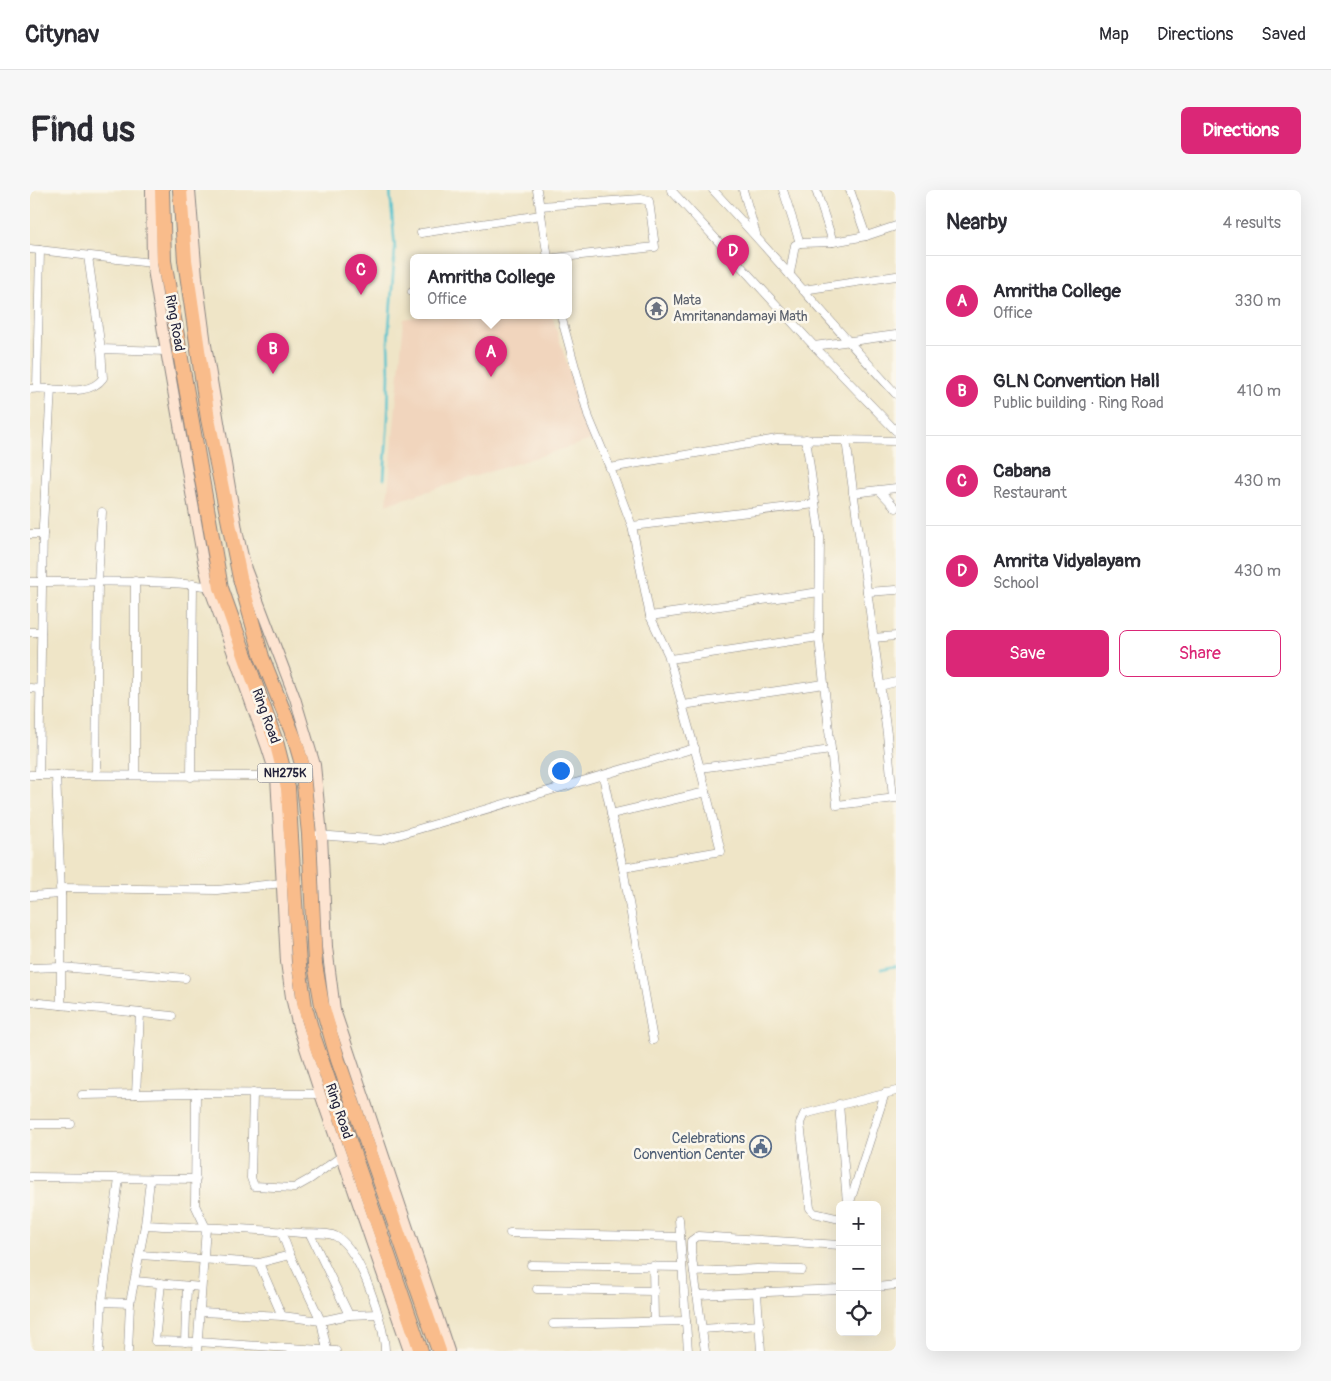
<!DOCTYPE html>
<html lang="en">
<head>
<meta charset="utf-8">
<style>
	:root { --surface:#fff; --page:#f7f7f7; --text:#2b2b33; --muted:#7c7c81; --line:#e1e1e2; --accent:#db2777 }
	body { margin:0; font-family:Pangolin,sans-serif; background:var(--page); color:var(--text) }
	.controls { position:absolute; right:15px; bottom:15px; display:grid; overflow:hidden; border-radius:8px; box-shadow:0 5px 20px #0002 }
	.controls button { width:45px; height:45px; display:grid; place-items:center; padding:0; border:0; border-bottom:1px solid var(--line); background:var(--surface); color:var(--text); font:25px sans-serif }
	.you { position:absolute; left:530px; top:580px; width:18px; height:18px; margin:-12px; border:4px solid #fff; border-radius:50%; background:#1a73e8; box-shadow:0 0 0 8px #1a73e833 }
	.badge { display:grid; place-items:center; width:32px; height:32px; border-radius:50%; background:var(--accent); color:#fff; font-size:16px; font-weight:700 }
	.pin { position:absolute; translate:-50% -41px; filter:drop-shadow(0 1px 2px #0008) }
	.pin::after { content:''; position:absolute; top:26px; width:18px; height:15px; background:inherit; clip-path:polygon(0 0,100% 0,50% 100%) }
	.popup { position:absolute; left:380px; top:64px; width:162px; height:65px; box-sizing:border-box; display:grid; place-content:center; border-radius:8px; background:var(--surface); filter:drop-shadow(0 1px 4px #0005); font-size:16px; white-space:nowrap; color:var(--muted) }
	.popup b { font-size:19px; color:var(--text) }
	.popup::after { content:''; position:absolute; left:50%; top:100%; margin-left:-10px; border:10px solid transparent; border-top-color:var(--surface) }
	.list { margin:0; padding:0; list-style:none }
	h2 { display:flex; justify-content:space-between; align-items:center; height:65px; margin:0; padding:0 20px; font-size:21px }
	h2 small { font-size:16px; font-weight:400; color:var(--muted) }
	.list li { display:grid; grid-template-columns:32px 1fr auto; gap:15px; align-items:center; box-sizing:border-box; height:90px; padding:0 20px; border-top:1px solid var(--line) }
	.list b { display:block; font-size:19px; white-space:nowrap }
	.list p { margin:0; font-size:16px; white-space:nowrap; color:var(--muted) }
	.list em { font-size:16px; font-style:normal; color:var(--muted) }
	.actions { display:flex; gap:10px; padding:15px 20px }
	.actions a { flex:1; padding:11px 0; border:1px solid var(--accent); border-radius:8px; text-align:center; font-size:18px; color:var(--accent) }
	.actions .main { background:var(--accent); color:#fff }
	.icon { flex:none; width:28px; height:28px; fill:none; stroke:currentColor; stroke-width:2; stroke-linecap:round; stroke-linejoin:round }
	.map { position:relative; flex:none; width:866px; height:1161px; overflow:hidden; border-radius:8px }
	header { display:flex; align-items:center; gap:30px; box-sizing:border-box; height:70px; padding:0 25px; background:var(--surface); border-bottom:1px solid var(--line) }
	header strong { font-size:24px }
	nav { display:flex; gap:28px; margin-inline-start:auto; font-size:18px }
	.intro { display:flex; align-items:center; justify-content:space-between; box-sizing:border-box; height:120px; padding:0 30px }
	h1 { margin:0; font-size:35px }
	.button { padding:12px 22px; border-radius:8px; background:var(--accent); color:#fff; font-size:18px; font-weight:700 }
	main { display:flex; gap:30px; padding:0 30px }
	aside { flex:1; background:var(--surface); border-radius:8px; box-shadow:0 5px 20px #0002 }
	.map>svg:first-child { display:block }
	.built { fill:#f1d5bd }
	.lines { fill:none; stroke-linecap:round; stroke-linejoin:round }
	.stream { stroke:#56c3ce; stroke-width:2.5 }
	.street-casing { stroke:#888481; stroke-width:9 }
	.secondary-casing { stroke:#888481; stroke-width:12 }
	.highway-casing { stroke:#888481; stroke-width:16 }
	.street { stroke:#fff; stroke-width:8 }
	.secondary { stroke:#fde4d1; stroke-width:10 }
	.highway { stroke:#f9bc8b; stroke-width:14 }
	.labels { text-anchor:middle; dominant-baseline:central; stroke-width:5; stroke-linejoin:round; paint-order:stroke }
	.shield { fill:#fbf7ec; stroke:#636270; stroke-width:1 }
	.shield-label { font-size:12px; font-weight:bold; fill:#22223b }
	.worship-label { font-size:14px; fill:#5b616d; stroke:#fbf7ec; text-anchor:start }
	.street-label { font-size:14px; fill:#22223b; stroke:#fbf7ec }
	.service-label { font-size:14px; fill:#4e5e75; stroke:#fbf7ec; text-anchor:end }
</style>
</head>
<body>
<header>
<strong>Citynav</strong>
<nav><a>Map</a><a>Directions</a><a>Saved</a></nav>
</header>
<div class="intro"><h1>Find us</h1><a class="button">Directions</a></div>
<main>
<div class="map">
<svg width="866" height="1161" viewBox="0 0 866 1161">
	<rect width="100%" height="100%" fill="#fbf7ec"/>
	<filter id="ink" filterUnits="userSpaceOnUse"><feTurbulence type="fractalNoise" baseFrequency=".02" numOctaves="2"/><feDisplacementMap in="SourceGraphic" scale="10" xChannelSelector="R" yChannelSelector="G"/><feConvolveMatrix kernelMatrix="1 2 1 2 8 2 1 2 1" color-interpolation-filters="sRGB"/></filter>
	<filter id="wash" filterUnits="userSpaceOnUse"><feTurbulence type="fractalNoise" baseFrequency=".0096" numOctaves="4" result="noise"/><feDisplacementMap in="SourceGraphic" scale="20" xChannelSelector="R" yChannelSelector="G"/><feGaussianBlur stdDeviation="1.12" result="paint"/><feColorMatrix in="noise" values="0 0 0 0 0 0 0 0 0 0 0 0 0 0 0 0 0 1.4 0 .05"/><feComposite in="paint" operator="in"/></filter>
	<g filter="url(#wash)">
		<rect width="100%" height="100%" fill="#efe5c7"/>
		<polygon class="built" points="391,126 522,126 561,250 357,314 374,129"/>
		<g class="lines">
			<g class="stream">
				<polyline points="354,289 358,228 359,184 358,152 365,59 360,0"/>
				<polyline points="851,780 866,777"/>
			</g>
		</g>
	</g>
	<g filter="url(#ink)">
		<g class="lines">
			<defs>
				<g id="street">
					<polyline points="507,0 518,68"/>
					<polyline points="641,0 784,156 866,241"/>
					<path d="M683 0C746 67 804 137 866 204"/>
					<polyline points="713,0 726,44"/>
					<polyline points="753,0 770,53"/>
					<polyline points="786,0 803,52"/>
					<polyline points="820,0 836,46"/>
					<polyline points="510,16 611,9 619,11 625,57 524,68"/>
					<polyline points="391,43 511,25"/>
					<polyline points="0,59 122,73"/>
					<polyline points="58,66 71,159"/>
					<polyline points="760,83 765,55 770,53 803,52 836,46 866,36"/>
					<polyline points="773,100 866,86"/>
					<polyline points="382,102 384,101"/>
					<polyline points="531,126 559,228 580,278 747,249 866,251"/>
					<polyline points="784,156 866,145"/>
					<polyline points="7,198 10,60"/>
					<path d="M0 199C22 196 58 209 73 188L71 159 136 161"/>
					<polyline points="776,249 790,347 789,447 807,615 866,608"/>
					<polyline points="816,250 857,544 863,608"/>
					<polyline points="580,278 602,336 620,426 638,464 670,578 691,661 593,678"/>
					<polyline points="849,300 866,318"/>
					<polyline points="823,303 866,298"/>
					<polyline points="602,336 785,314"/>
					<polyline points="0,344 13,344"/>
					<path d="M0 392C61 392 122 389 183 397"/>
					<polyline points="837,402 866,400"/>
					<polyline points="620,426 790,402"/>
					<polyline points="0,442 11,442"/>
					<polyline points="843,448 866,446"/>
					<polyline points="640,469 789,447"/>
					<polyline points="850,496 866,492"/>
					<polyline points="0,498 10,499"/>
					<polyline points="653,515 794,494"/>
					<polyline points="670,578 801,560"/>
					<polyline points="0,585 250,586"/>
					<polyline points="9,585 13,336 21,199"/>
					<polyline points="26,585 31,704 31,815"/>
					<polyline points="66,585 68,391 72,322"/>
					<polyline points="105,585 105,391"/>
					<polyline points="573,586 593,678 623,850"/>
					<polyline points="161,587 163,394"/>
					<polyline points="581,624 676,602"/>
					<polyline points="288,645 351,650 665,558"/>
					<polyline points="30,698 187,700 253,693"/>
					<polyline points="0,706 31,704"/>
					<polyline points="0,778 32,777 155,788"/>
					<polyline points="0,812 142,826"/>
					<polyline points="166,903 165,1015 176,1038 167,1161"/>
					<polyline points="223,903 221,988 224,996 264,998 280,989 312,966"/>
					<polyline points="106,904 110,823"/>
					<polyline points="52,905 166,903 290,904"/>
					<polyline points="809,914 817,1013"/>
					<polyline points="0,934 41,934"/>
					<polyline points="0,987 166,989"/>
					<polyline points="819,1015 855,903"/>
					<polyline points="649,1029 658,1161"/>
					<polyline points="810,1029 784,1023 780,1018 770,933 774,924 866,901"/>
					<path d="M115 1035C167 1038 219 1038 271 1043 279 1044 298 1042 305 1046 330 1057 355 1135 355 1161"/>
					<polyline points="251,1041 260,1065 291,1131 297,1160"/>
					<polyline points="480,1043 650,1047"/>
					<polyline points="280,1044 319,1125"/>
					<polyline points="110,1065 229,1073 260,1065"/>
					<polyline points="229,1073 252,1126"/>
					<polyline points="501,1075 652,1077"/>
					<polyline points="623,1076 624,1131"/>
					<polyline points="664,1082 727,1079 772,1080"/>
					<polyline points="105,1091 171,1097"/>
					<polyline points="131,1093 125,1151 168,1152 306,1161"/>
					<polyline points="847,1097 866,1095"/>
					<polyline points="507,1099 624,1101"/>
					<polyline points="727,1104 731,1161"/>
					<polyline points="667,1105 810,1099"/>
					<polyline points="72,1112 100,1113"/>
					<polyline points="171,1122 252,1126 291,1131 319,1125 348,1124"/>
					<polyline points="523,1134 656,1131"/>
					<polyline points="672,1139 730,1135"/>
					<polyline points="155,1152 157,1096"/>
					<polyline points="69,1161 72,1112 89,989"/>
					<polyline points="98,1161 100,1113 115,1035 120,990"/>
					<polyline points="675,1161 661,1061 661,1051 668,1046 810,1055"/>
				</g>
				<g id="secondary">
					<polyline points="121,0 122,73 136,161 173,371 179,397 236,555 246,586 256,772 261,807 267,833 290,904 379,1161"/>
					<polyline points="160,0 167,87 176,155 208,345 216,379 265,508 285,575 292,645 297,757 305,820 419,1161"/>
				</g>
				<g id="highway">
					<polyline points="132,0 134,71 191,398 247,555 258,598 269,776 275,817 284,848 391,1161"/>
					<polyline points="150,0 155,70 178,229 210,388 232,467 265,550 272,574 279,644 285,774 292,815 308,870 409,1161"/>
				</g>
			</defs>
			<use href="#street" class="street-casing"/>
			<use href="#secondary" class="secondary-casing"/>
			<use href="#highway" class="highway-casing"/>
			<use href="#street" class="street"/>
			<use href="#secondary" class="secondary"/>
			<use href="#highway" class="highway"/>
		</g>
	</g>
	<defs>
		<symbol id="temple-ring" viewBox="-11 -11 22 22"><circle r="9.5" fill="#fbf7ec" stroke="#6b7280" stroke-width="1.5"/><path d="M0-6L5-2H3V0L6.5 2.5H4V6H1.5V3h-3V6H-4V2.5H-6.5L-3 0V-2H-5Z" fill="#6b7280"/></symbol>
		<symbol id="civic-ring" viewBox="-11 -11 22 22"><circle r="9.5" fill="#fbf7ec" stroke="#5c6f8a" stroke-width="1.5"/><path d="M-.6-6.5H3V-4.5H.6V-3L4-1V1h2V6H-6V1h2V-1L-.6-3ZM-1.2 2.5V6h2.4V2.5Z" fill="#5c6f8a"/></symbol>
	</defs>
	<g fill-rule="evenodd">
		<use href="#temple-ring" x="614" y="106" width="25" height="25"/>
		<use href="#civic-ring" x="718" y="944" width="25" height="25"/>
	</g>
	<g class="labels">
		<rect class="shield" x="227.5" y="573.5" width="55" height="19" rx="4"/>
		<g class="shield-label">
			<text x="255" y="583">NH275K</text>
		</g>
		<g class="worship-label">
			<text x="643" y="110">Mata<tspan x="643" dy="16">Amritanandamayi Math</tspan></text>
		</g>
		<g class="street-label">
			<text transform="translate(145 133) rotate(80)">Ring Road</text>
			<text transform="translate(236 526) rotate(70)">Ring Road</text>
			<text transform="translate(309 921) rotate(71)">Ring Road</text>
		</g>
		<g class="service-label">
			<text x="715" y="948">Celebrations<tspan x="715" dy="16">Convention Center</tspan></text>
		</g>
	</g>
</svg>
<div class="controls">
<button>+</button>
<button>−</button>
<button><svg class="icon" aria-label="locate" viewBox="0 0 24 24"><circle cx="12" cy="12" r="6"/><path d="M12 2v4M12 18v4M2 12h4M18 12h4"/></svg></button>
</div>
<div class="you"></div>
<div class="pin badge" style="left:461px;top:187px">A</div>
<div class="popup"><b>Amritha College</b>Office</div>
<div class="pin badge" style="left:243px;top:184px">B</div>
<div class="pin badge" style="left:331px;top:105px">C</div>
<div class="pin badge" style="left:703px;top:86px">D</div>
</div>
<aside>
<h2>Nearby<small>4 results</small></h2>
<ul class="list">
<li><span class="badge">A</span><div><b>Amritha College</b><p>Office</p></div><em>330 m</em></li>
<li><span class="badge">B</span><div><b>GLN Convention Hall</b><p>Public building · Ring Road</p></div><em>410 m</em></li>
<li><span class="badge">C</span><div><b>Cabana</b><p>Restaurant</p></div><em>430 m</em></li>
<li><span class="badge">D</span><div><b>Amrita Vidyalayam</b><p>School</p></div><em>430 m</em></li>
</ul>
<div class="actions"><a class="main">Save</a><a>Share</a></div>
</aside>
</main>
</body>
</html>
